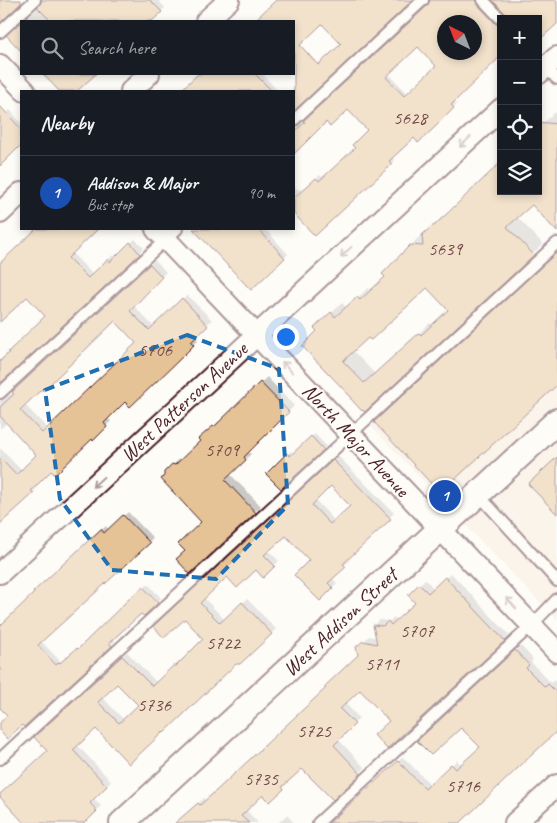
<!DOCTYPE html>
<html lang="en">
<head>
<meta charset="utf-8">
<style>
	:root { --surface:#171b24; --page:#20242c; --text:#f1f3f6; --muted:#9ea1a6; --line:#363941; --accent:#1a73e8 }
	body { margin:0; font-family:Caveat,sans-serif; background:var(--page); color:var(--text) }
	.controls { position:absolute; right:15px; top:15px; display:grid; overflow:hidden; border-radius:0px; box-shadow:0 2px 8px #0003 }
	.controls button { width:45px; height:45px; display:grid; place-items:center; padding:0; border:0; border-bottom:1px solid var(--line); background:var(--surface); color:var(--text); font:25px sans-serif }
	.compass { position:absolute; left:437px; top:15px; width:45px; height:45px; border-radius:50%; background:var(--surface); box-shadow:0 2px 8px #0003; rotate:318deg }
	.you { position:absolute; left:285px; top:336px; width:18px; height:18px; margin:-12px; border:4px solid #fff; border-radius:50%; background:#1a73e8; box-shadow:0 0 0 8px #1a73e833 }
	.badge { display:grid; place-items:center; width:32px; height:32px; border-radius:50%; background:var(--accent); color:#fff; font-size:16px; font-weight:700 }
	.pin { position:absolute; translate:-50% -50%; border:2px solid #fff; box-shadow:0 1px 5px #0006 }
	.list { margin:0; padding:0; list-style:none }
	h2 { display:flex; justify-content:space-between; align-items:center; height:65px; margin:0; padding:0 20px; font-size:21px }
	h2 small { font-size:16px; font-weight:400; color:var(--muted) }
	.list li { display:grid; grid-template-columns:32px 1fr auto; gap:15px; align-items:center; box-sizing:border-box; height:75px; padding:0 20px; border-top:1px solid var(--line) }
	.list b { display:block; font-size:19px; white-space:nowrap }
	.list p { margin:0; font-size:16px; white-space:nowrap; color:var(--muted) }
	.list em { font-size:16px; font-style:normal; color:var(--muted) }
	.icon { flex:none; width:28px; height:28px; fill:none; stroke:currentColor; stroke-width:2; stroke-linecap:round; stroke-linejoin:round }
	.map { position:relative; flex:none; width:557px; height:823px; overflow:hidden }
	.search { position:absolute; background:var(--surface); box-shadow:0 2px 8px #0003; left:20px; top:20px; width:275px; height:55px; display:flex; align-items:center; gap:12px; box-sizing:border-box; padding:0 18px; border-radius:0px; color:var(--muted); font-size:19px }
	.panel { position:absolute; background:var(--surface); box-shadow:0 2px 8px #0003; left:20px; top:90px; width:275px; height:140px; border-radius:0px }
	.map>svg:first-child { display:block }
	.built { fill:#f6ebda }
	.shadow { fill:#0003; fill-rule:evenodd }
	.building { fill:#e5c397; stroke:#4a1f2b; fill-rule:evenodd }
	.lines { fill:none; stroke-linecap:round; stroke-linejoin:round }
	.service-casing { stroke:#4a1f2b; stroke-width:14 }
	.minor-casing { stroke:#4a1f2b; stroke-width:24 }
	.tertiary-casing { stroke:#4a1f2b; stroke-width:28 }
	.service { stroke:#fdfcf7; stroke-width:10 }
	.minor { stroke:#fdfcf7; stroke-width:20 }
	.tertiary { stroke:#fdfcf7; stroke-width:24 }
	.oneway { stroke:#ac999b }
	.marked { fill:none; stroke:#1f6fb2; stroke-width:4; stroke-dasharray:10 6; stroke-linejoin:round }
	.labels { text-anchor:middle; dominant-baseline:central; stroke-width:4; stroke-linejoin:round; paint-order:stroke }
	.number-label { font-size:19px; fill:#714846 }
	.street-label { font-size:21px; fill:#4a1f2b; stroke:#fdfcf7 }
</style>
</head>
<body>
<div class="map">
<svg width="557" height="823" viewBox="0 0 557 823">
	<rect width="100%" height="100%" fill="#fdfcf7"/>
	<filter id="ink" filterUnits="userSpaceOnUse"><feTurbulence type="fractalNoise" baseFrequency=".02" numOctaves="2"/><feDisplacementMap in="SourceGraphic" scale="10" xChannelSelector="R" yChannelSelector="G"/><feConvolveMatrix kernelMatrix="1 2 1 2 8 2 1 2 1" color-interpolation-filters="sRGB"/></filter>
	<g filter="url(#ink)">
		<polygon class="built" points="557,243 557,620 366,421"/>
		<g class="shadow">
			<polygon points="43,0 160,0 159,1 165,8 150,21 23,21 41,5"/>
			<polygon points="278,0 411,0 294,109 294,91 290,91 321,61 322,63 342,44 341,5 294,49 294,21 256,21"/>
			<path d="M431 0H477L501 21V55L453 101 457 104 418 141 414 136 392 157 395 160 315 235 294 212V186L298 190 300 189 303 191 320 175 323 179 356 148 369 130 348 108 326 120 294 151V122L299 124 304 122 429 5ZM444 22H474V52H444ZM418 45 437 66 408 94 388 73Z"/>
			<polygon points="45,74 94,74 76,91 61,91"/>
			<polygon points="198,74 267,74 264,76 278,91 179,91"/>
			<polygon points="10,110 21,123 21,145 0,165 0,112 6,114"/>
			<path d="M554 113H557V231L532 204 517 217 543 244 365 410 316 328 342 303 347 308 368 288 371 291 386 277 384 274 421 235H423L443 216H446L501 191H538V128ZM427 287 449 310 432 326 430 323 375 374 353 351Z"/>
			<polygon points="37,229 97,229 72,253 93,275 113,255 115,258 135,239 144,248 0,382 0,360 47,316 27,295 0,321 0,264"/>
			<polygon points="195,229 265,229 288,254 251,288"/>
			<path d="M155 260 166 272 133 305 154 327 187 295 212 320 195 336 198 340 177 360 125 400 107 418 111 421 93 439 92 437 52 470 35 485 37 488 0 523V448L22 471 38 455 7 423 0 429V394L7 396 11 394ZM115 320 138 343 48 429 24 404Z"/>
			<polygon points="267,377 294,406 248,451 251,454 230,474 261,506 190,572 187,550 203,522 172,466 179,459 182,459 202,441 206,434 219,421 220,422"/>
			<polygon points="315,434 326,446 281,487 268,474 291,451 294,454"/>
			<path d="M338 456 394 513 347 559 349 561 332 578 337 583 320 600 311 560 286 534 268 550 279 561 263 576 256 568 227 575 204 598 225 620 247 599 276 629 239 663 235 662 164 731 96 727 77 745 111 781 93 798 101 806 83 823H26L48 750 36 737 127 652 157 683 179 662 181 663 205 639 185 617 155 626ZM331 485 351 506 335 521 315 500ZM117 682 139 705 124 720 102 697Z"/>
			<polygon points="128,512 153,538 41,641 61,662 82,645 83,646 148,584 161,598 144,615 141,612 113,638 115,641 111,645 24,725 22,723 0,729 0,725 9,715 0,706 0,627 36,593 39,588 106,526 109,530"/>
			<polygon points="451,573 509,635 504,640 387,747 390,721 360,689 345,703 359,718 338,739 365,768 333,798 302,767 270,801 263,793 246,810 258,823 183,823 188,813 204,798 205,800 223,785 327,688 359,655 358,648 369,636 377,638 374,625 379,620 390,621 394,617 397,620 416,603 409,595 425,579 434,589"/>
			<polygon points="521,646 533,659 531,662 551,683 554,680 557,683 557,729 457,823 331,823 403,757 431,785 457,760 461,765 481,747 461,726 424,736"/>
			<polygon points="287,815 294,823 278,823"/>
		</g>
		<g class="building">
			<polygon points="0,0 21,0 21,3 0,23"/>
			<polygon points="42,0 150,0 162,12 152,21 51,21 37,7"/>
			<path d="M276 0H413L294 111V21H254ZM322 24 341 44 318 65 300 45Z"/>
			<path d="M430 0H476L478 5 496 24 501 26V56L451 105 454 108 434 128 418 143 414 138 389 161 392 164 315 236 294 214V198L316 178 319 181 355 148 352 145 367 130 348 110 330 127 326 122 294 154V132L305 122 303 121 428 5ZM444 22H474V52H444ZM418 47 436 66 404 96 386 77Z"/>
			<polygon points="492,0 557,0 557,24 538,41 538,19 508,19 506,14"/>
			<polygon points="21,22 21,51 6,35"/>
			<polygon points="43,74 96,74 77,91 59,91"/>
			<polygon points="198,74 255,74 272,91 180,91"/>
			<polygon points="0,106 21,129 21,145 0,166"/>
			<path d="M538 122 557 124V232L532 205 507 227 534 255 365 412 363 410 362 411 350 398 351 397 302 346 317 331 314 328 331 312 335 317 357 297 360 300 385 277 382 274 410 245 423 246 422 235 432 226H434L501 162V191H538ZM427 288 448 310 421 335 419 333 364 383 343 361 368 338 371 340Z"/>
			<polygon points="36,229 98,229 68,258 88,278 108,259 110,262 130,242 140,254 2,382 0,380 0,361 9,353 8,352 45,316 27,297 0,322 0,263"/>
			<polygon points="193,229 258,229 285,258 251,290"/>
			<polygon points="557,252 557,385 440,493 374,422"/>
			<path d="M150 264 162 277 130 311 149 330 182 298 208 326 191 342 194 345 178 361 130 407 125 402 104 423 107 427 93 441 92 439 55 475 51 471 31 491 34 493 0 524V458L16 475 36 455 0 416V407L14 394 12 392ZM115 321 136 343 42 433 20 410 42 389 43 391Z"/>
			<polygon points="260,382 289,412 244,457 246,460 225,480 256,513 190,574 176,559 185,551 178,544 201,522 161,479 164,476 164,472 172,464 175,465 200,441 198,439 213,426 214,427"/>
			<polygon points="311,436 324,450 281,489 266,474 287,453 290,456"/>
			<polygon points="557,457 557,514 528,484"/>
			<path d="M333 460 391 519 343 564 346 567 328 583 333 588 320 601 294 575 309 560 286 536 264 555 275 566 263 578 256 570 237 588 227 577 200 603 220 623 242 602 272 634 240 664H236L164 733 163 732 129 764 96 729 73 750 107 786 90 803 97 811 85 823H24L0 797V794L47 751 34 737 122 656 152 686 174 665 175 667 203 639 185 619 164 638 153 626ZM331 486 350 506 330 524 312 505ZM117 684 138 705 119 723 98 702Z"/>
			<polygon points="123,515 150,543 38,645 56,665 59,662 60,663 77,648 78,649 131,597 143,587 158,603 144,616 141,614 109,643 112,646 24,727 22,725 7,739 0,731 0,723 7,715 0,708 0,626 34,593 33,592 101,529 104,533"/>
			<polygon points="445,577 505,641 387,749 374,735 389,721 360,690 340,709 355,724 334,745 361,774 333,800 302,769 282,787 284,789 270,802 263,795 241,816 249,823 175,823 198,803 200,805 217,790 326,688 324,687 358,655 356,647 363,641 377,644 373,625 383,626 388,621 391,625 415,603 408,595 419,584 428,593"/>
			<polygon points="515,650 529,665 526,668 545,687 548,684 557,693 557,731 460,823 329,823 398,761 425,789 451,764 456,769 459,766 480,747 461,728 431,755 417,741"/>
		</g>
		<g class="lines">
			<defs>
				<g id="service">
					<polyline points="483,0 501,19"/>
					<polyline points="0,32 35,0"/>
					<polyline points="538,60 557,79"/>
					<polyline points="294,120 423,0"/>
					<polyline points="0,393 177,229"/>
					<polyline points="478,494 557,581"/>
					<polyline points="0,759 557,243"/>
					<polyline points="318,823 532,625 557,599"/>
				</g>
				<g id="minor">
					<polyline points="206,21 229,0"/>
					<polyline points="0,65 25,91"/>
					<polyline points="538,74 557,57"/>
					<polyline points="131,91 149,74"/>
					<polyline points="0,213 21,193"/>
					<polyline points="156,229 557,652"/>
					<polyline points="0,573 501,109"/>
					<polyline points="515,823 557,785"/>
				</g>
				<polyline id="tertiary" points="122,823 557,421"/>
			</defs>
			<use href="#service" class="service-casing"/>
			<use href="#minor" class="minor-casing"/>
			<use href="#tertiary" class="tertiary-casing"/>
			<use href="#service" class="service"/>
			<use href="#minor" class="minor"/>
			<use href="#tertiary" class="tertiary"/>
		</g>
		<defs><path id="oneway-shaft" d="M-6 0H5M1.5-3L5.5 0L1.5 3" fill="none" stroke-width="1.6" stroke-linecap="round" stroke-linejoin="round" transform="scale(1.25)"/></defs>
		<g class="oneway">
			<use href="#oneway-shaft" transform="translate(465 142) rotate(137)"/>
			<use href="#oneway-shaft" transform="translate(346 252) rotate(137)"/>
			<use href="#oneway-shaft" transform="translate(287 367) rotate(-133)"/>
			<use href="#oneway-shaft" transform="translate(98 482) rotate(137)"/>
			<use href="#oneway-shaft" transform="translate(511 603) rotate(-133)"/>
		</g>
	</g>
	<path d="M0 0H557V823H0ZM187 335 279 369 288 505 216 579 112 570 60 499 45 390Z" fill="#fdfcf7" fill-opacity=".55" fill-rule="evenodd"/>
	<path class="marked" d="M187 335 279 369 288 505 216 579 112 570 60 499 45 390Z"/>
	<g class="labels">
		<g class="number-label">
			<text x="410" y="118">5628</text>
			<text x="445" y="249">5639</text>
			<text x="155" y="350">5706</text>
			<text x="222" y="450">5709</text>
			<text x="417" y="631">5707</text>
			<text x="223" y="643">5722</text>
			<text x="382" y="664">5711</text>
			<text x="154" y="705">5736</text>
			<text x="314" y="731">5725</text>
			<text x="261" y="779">5735</text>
			<text x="463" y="786">5716</text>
		</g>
		<g class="street-label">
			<text transform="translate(184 402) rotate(-43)">West Patterson Avenue</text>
			<text transform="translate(356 440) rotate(47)">North Major Avenue</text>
			<text transform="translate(340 622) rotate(-43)">West Addison Street</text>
		</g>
	</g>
</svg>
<div class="controls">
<button>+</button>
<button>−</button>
<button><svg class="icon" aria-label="locate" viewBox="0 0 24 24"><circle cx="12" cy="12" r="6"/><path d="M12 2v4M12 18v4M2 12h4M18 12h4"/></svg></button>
<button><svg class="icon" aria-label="layers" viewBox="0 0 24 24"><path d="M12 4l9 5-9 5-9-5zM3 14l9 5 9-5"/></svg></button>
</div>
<svg class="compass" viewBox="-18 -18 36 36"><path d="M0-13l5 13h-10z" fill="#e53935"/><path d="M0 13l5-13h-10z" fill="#9ea1a6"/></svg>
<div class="you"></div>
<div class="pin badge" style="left:445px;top:496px;background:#1a4fb4">1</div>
<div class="search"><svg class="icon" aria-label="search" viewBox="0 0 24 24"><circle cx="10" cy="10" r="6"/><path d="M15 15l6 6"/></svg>Search here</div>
<section class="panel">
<h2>Nearby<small></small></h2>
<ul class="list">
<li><span class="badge" style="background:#1a4fb4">1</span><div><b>Addison &amp; Major</b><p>Bus stop</p></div><em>90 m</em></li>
</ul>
</section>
</div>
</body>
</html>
